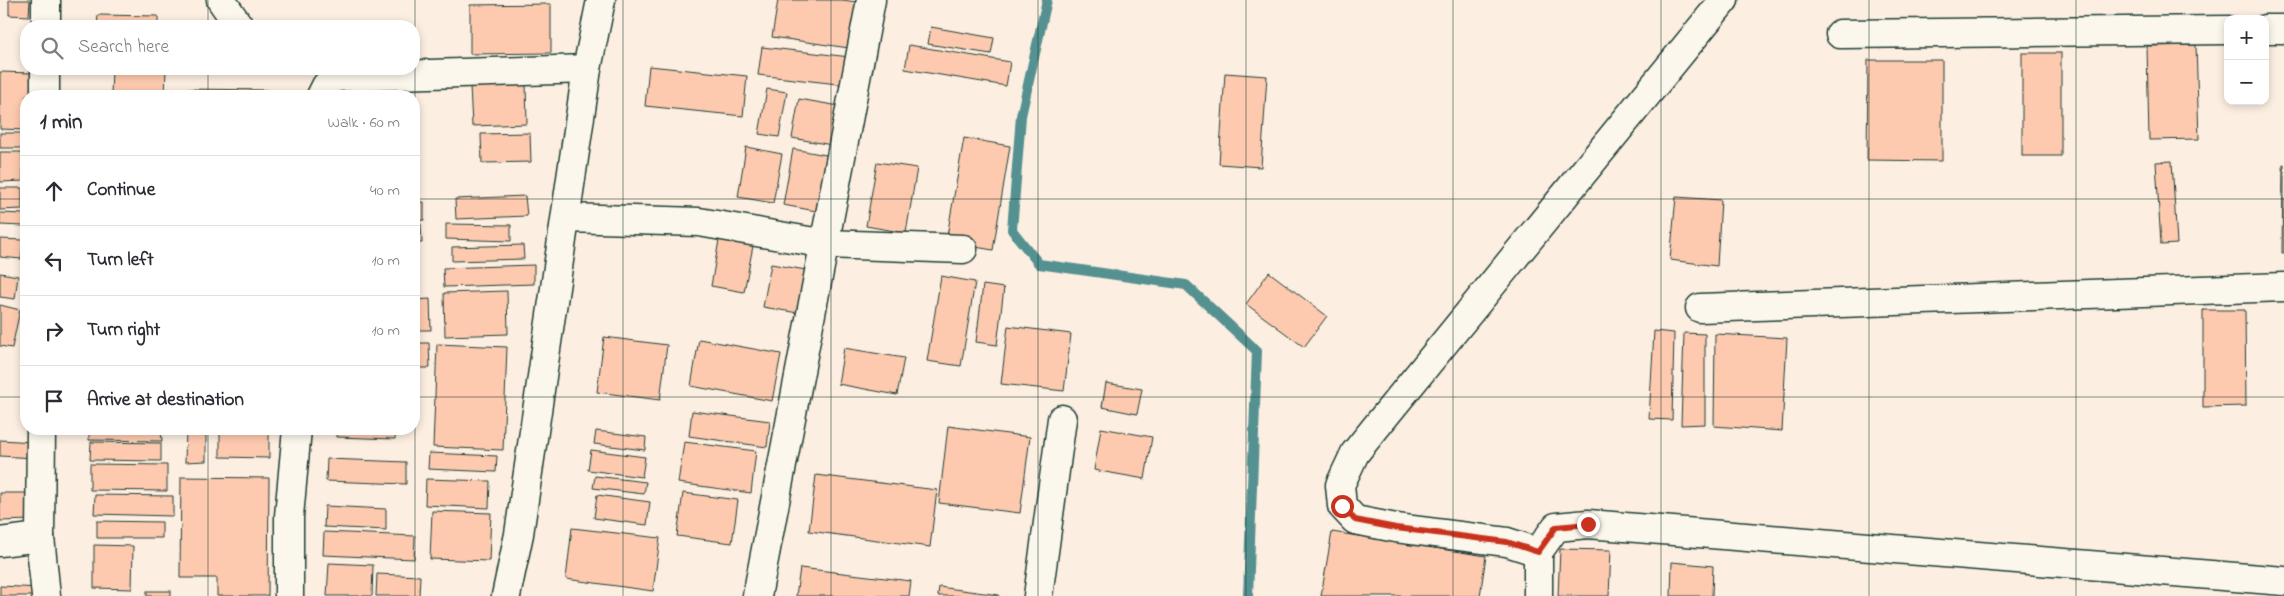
<!DOCTYPE html>
<html lang="en">
<head>
<meta charset="utf-8">
<style>
	:root { --surface:#fff; --page:#f2f2f3; --text:#2b2b33; --muted:#7c7c81; --line:#e1e1e2 }
	body { margin:0; font-family:"Indie Flower",sans-serif; background:var(--page); color:var(--text) }
	.controls { position:absolute; right:15px; top:15px; display:grid; overflow:hidden; border-radius:10px; box-shadow:0 2px 8px #0003 }
	.controls button { width:45px; height:45px; display:grid; place-items:center; padding:0; border:0; border-bottom:1px solid var(--line); background:var(--surface); color:var(--text); font:25px sans-serif }
	.stop { position:absolute; width:15px; height:15px; margin:-11px; border:4px solid #c8321e; border-radius:50%; background:#fff }
	.stop.end { background:#c8321e; border-color:#fff; box-shadow:0 1px 5px #0008 }
	.list { margin:0; padding:0; list-style:none }
	h2 { display:flex; justify-content:space-between; align-items:center; height:65px; margin:0; padding:0 20px; font-size:21px }
	h2 small { font-size:16px; font-weight:400; color:var(--muted) }
	.list li { display:grid; grid-template-columns:32px 1fr auto; gap:15px; align-items:center; box-sizing:border-box; height:70px; padding:0 20px; border-top:1px solid var(--line) }
	.list b { display:block; font-size:19px; white-space:nowrap }
	.list em { font-size:16px; font-style:normal; color:var(--muted) }
	.icon { flex:none; width:28px; height:28px; fill:none; stroke:currentColor; stroke-width:2; stroke-linecap:round; stroke-linejoin:round }
	.map { position:relative; flex:none; width:2284px; height:596px; overflow:hidden }
	.search { position:absolute; background:var(--surface); box-shadow:0 2px 8px #0003; left:20px; top:20px; width:400px; height:55px; display:flex; align-items:center; gap:12px; box-sizing:border-box; padding:0 18px; border-radius:20px; color:var(--muted); font-size:19px }
	.panel { position:absolute; background:var(--surface); box-shadow:0 2px 8px #0003; left:20px; top:90px; width:400px; height:345px; border-radius:20px }
	.map>svg:first-child { display:block }
	.lines { fill:none; stroke-linecap:round; stroke-linejoin:round }
	.stream { stroke:#549191; stroke-width:10 }
	.building { fill:#fecaaf; stroke:#1f3d34 }
	.minor-casing { stroke:#1f3d34; stroke-width:31 }
	.minor { stroke:#fbf7ec; stroke-width:28 }
	.route { stroke:#c8321e; stroke-width:6 }
	.grid { fill:none; stroke:#1f3d34; stroke-width:1; stroke-opacity:0.55 }
</style>
</head>
<body>
<div class="map">
<svg width="2284" height="596" viewBox="0 0 2284 596">
	<rect width="100%" height="100%" fill="#fceee0"/>
	<filter id="ink" filterUnits="userSpaceOnUse"><feTurbulence type="fractalNoise" baseFrequency=".02" numOctaves="2"/><feDisplacementMap in="SourceGraphic" scale="10" xChannelSelector="R" yChannelSelector="G"/><feConvolveMatrix kernelMatrix="1 2 1 2 8 2 1 2 1" color-interpolation-filters="sRGB"/></filter>
	<g filter="url(#ink)">
		<g class="lines">
			<polyline class="stream" points="1047,0 1021,116 1012,230 1039,264 1186,285 1257,351 1248,596"/>
		</g>
		<g class="building">
			<polygon points="9,0 30,0 29,16 9,15"/>
			<polygon points="778,0 842,0 857,2 849,48 772,37"/>
			<polygon points="551,4 551,53 470,54 470,5"/>
			<polygon points="98,15 158,16 158,26 97,26"/>
			<polygon points="931,27 994,38 991,54 928,44"/>
			<polygon points="909,45 1010,62 1006,86 905,69"/>
			<polygon points="2196,45 2199,139 2149,140 2147,46"/>
			<polygon points="762,47 850,57 847,85 758,75"/>
			<rect x="2022" y="53" width="39" height="103"/>
			<polygon points="1868,60 1942,60 1942,161 1867,160"/>
			<polygon points="649,66 747,76 743,116 645,106"/>
			<polygon points="112,69 166,69 165,96 111,96"/>
			<polygon points="0,72 33,73 32,96 26,96 26,130 0,129"/>
			<polygon points="1225,73 1267,76 1261,167 1219,164"/>
			<polygon points="526,84 527,124 472,126 470,86"/>
			<polygon points="184,89 267,90 267,96 184,96"/>
			<polygon points="767,89 787,92 779,137 759,134"/>
			<polygon points="410,92 410,96 348,96 348,93"/>
			<polygon points="799,99 839,106 832,145 792,138"/>
			<rect x="0" y="133" width="26" height="15"/>
			<polygon points="530,133 531,162 482,163 481,134"/>
			<polygon points="964,138 1010,146 993,250 946,242"/>
			<polygon points="746,147 782,154 773,203 738,197"/>
			<polygon points="793,149 837,157 827,213 783,205"/>
			<polygon points="0,152 22,152 23,181 0,182"/>
			<polygon points="2172,161 2177,244 2161,245 2156,162"/>
			<polygon points="877,162 917,168 906,233 866,226"/>
			<polygon points="2283,164 2284,164 2284,253 2282,253"/>
			<polygon points="0,188 22,188 22,209 0,210"/>
			<polygon points="525,196 527,216 456,219 455,199"/>
			<polygon points="1676,197 1721,200 1717,266 1670,260"/>
			<polygon points="414,202 424,202 424,220 414,221"/>
			<polygon points="0,213 24,214 24,226 0,225"/>
			<polygon points="421,224 422,243 414,243 414,225"/>
			<polygon points="446,224 511,225 511,241 446,239"/>
			<polygon points="0,239 23,240 21,259 0,257"/>
			<polygon points="719,240 753,246 744,292 711,286"/>
			<polygon points="523,245 524,259 452,261 452,247"/>
			<polygon points="771,264 806,270 798,313 763,307"/>
			<polygon points="534,265 534,284 444,287 443,268"/>
			<polygon points="1269,272 1327,316 1304,347 1246,304"/>
			<polygon points="0,273 18,276 15,299 0,297"/>
			<polygon points="941,276 975,282 961,366 927,361"/>
			<polygon points="983,285 1004,288 997,345 976,342"/>
			<polygon points="507,291 508,334 445,336 444,293"/>
			<polygon points="430,299 431,330 414,330 414,300"/>
			<polygon points="0,305 20,310 12,348 0,346"/>
			<polygon points="2203,310 2245,310 2246,406 2203,407"/>
			<polygon points="1008,326 1071,334 1064,391 1001,384"/>
			<polygon points="1654,331 1674,333 1672,420 1649,419"/>
			<polygon points="1684,333 1705,334 1705,424 1681,425"/>
			<polygon points="1715,334 1787,338 1782,431 1714,426"/>
			<polygon points="604,337 667,345 660,400 597,392"/>
			<polygon points="699,339 781,354 772,401 691,386"/>
			<polygon points="414,343 429,343 430,368 414,368"/>
			<polygon points="437,344 507,347 503,450 433,447"/>
			<polygon points="844,348 904,358 897,395 838,384"/>
			<polygon points="1106,383 1142,389 1137,414 1102,407"/>
			<polygon points="692,411 770,421 767,447 689,436"/>
			<polygon points="948,426 1030,437 1020,513 939,503"/>
			<polygon points="1101,428 1152,437 1145,479 1094,470"/>
			<polygon points="89,429 161,429 162,441 89,440"/>
			<polygon points="186,429 206,429 206,461 185,462"/>
			<polygon points="220,429 269,429 269,458 220,457"/>
			<polygon points="337,429 396,429 395,439 337,437"/>
			<polygon points="596,431 646,437 645,450 594,444"/>
			<polygon points="0,440 34,442 34,458 0,456"/>
			<polygon points="91,442 161,443 161,461 90,460"/>
			<polygon points="684,442 756,451 751,493 678,483"/>
			<polygon points="591,450 645,457 642,477 588,470"/>
			<polygon points="429,453 497,456 496,472 428,469"/>
			<polygon points="327,459 406,462 406,484 326,481"/>
			<polygon points="90,464 167,465 167,491 90,490"/>
			<polygon points="816,475 937,490 930,547 809,531"/>
			<polygon points="595,476 646,482 644,494 593,488"/>
			<polygon points="181,477 269,478 268,596 217,596 217,578 180,578"/>
			<polygon points="426,479 490,481 489,508 425,505"/>
			<polygon points="0,493 31,493 31,520 0,521"/>
			<polygon points="683,493 738,500 732,543 677,536"/>
			<polygon points="95,495 173,496 173,516 94,514"/>
			<polygon points="597,495 650,502 647,525 594,518"/>
			<polygon points="325,506 386,509 386,530 324,527"/>
			<polygon points="432,511 491,513 489,561 430,559"/>
			<polygon points="97,521 162,522 162,538 97,538"/>
			<polygon points="572,528 660,538 653,591 566,579"/>
			<polygon points="324,532 415,536 414,559 323,555"/>
			<polygon points="1332,532 1486,556 1480,596 1321,596"/>
			<polygon points="94,545 133,546 132,589 94,588"/>
			<polygon points="1560,549 1611,550 1609,596 1558,596"/>
			<polygon points="1672,562 1713,566 1712,596 1671,596"/>
			<polygon points="329,563 373,565 372,596 327,596"/>
			<polygon points="800,568 911,581 909,596 796,596"/>
			<polygon points="377,574 420,576 419,596 376,596"/>
			<polygon points="0,586 41,588 41,596 0,596"/>
			<polygon points="939,587 999,595 999,596 938,596"/>
			<rect x="147" y="591" width="24" height="5"/>
		</g>
		<g class="lines">
			<defs>
				<g id="minor">
					<polyline points="221,0 239,26"/>
					<polyline points="46,26 46,0"/>
					<polyline points="2265,29 2284,29"/>
					<polyline points="1840,34 2228,30"/>
					<polyline points="45,96 45,69"/>
					<polyline points="321,96 326,86 335,77 587,69"/>
					<polyline points="567,218 699,222 826,244 963,249"/>
					<polyline points="1700,308 2284,287"/>
					<polyline points="41,429 40,537 46,596"/>
					<polyline points="0,542 40,537"/>
					<polyline points="1538,552 1556,527 1588,524 2284,581"/>
					<polyline points="289,596 289,516 297,429"/>
					<polyline points="506,596 519,534 587,69 601,0"/>
					<polyline points="757,596 871,0"/>
					<polyline points="1038,596 1062,419"/>
					<polyline points="1538,596 1538,552 1507,542 1396,528 1355,520 1342,506 1340,485 1355,453 1384,417 1724,0"/>
				</g>
			</defs>
			<use href="#minor" class="minor-casing"/>
			<use href="#minor" class="minor"/>
		</g>
	</g>
	<g class="lines" filter="url(#ink)">
		<polyline class="route" points="1342,506 1355,520 1396,528 1507,542 1538,552 1556,527 1588,524"/>
	</g>
	<path class="grid" d="M208 0V26M415 0V596M623 0V596M831 0V596M1038 0V596M1246 0V596M1453 0V596M1661 0V596M1869 0V596M2076 0V596M208 69V96M0 199H26M414 199H2284M0 397H26M414 397H2284M208 429V596"/>
</svg>
<div class="controls">
<button>+</button>
<button>−</button>
</div>
<div class="stop" style="left:1342px;top:506px"></div>
<div class="stop end" style="left:1588px;top:524px"></div>
<div class="search"><svg class="icon" aria-label="search" viewBox="0 0 24 24"><circle cx="10" cy="10" r="6"/><path d="M15 15l6 6"/></svg>Search here</div>
<section class="panel">
<h2>1 min<small>Walk · 60 m</small></h2>
<ul class="list">
<li><svg class="icon" aria-label="ahead" viewBox="0 0 24 24"><path d="M12 20V5M6 11l6-6 6 6"/></svg><div><b>Continue</b></div><em>40 m</em></li>
<li><svg class="icon" aria-label="left" viewBox="0 0 24 24"><path d="M17 20v-9H6M10 6l-5 5 5 5"/></svg><div><b>Turn left</b></div><em>10 m</em></li>
<li><svg class="icon" aria-label="right" viewBox="0 0 24 24"><path d="M7 20v-9h11M14 6l5 5-5 5"/></svg><div><b>Turn right</b></div><em>10 m</em></li>
<li><svg class="icon" aria-label="arrive" viewBox="0 0 24 24"><path d="M6 21V4h12l-3 4 3 4H6"/></svg><div><b>Arrive at destination</b></div></li>
</ul>
</section>
</div>
</body>
</html>
